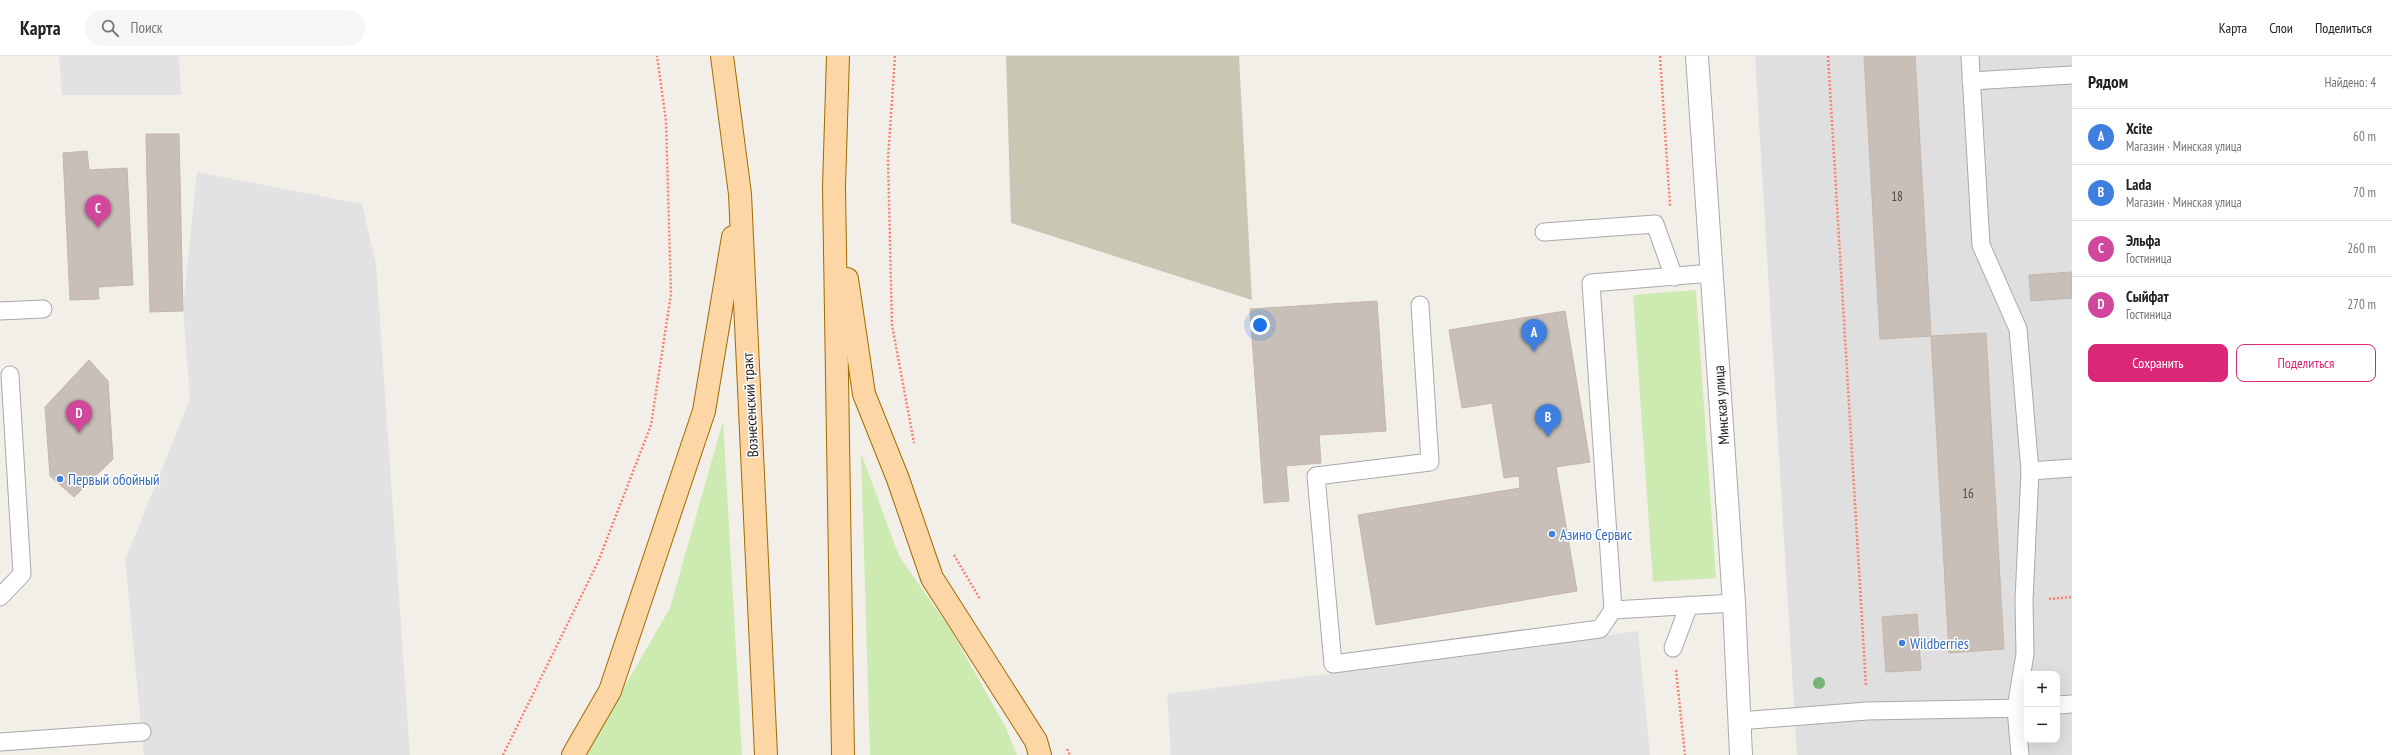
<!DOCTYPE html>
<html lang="ru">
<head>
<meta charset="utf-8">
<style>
	:root { --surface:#fff; --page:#f6f6f6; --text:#222; --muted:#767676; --line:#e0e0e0; --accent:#db2777 }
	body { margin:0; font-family:"PT Sans Narrow",sans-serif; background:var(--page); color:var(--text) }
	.controls { position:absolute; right:12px; bottom:12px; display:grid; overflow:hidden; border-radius:8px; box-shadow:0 4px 16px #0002 }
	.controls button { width:36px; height:36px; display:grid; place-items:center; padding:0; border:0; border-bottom:1px solid var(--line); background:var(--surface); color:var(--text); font:20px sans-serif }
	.you { position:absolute; left:1260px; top:269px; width:14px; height:14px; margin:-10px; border:3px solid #fff; border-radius:50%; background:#1a73e8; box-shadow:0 0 0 6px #1a73e833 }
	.badge { display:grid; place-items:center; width:26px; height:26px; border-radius:50%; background:var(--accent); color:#fff; font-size:13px; font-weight:700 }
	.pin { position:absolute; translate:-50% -33px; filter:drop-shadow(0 1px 2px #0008) }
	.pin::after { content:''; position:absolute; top:21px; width:14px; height:12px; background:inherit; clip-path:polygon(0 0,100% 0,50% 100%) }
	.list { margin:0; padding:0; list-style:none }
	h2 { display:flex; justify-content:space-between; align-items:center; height:52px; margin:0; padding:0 16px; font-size:17px }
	h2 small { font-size:13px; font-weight:400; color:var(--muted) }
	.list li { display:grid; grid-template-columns:26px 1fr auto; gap:12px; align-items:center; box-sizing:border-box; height:56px; padding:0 16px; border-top:1px solid var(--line) }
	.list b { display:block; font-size:15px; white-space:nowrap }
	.list p { margin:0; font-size:13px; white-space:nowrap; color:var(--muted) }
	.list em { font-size:13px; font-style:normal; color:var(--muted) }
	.actions { display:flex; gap:8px; padding:12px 16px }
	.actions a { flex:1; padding:9px 0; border:1px solid var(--accent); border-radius:8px; text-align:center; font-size:14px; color:var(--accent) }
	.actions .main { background:var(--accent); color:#fff }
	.icon { flex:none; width:22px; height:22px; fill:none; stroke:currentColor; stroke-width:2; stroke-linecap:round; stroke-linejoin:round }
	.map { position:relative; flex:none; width:2072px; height:699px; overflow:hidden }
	header { display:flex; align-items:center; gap:24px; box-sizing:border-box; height:56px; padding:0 20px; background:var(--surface); border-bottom:1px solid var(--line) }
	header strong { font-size:19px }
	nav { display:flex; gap:22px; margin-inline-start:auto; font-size:14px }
	.search { width:280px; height:36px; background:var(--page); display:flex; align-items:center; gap:10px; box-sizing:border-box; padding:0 14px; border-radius:22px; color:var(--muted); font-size:15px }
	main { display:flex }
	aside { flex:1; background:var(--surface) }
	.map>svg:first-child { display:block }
	.residential { fill:#e0dfdf; fill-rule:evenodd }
	.construction { fill:#c7c7b4 }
	.grass { fill:#cdebb0 }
	.parking { fill:#e2e2e2 }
	.building { fill:#c7bfb8; stroke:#c4b6ab }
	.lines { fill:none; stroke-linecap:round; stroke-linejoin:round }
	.lane-casing { stroke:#a9a9a9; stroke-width:19 }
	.street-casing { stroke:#a9a9a9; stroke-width:24 }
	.primary-casing { stroke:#a06b00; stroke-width:24 }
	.path { stroke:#fa8072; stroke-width:2.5; stroke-dasharray:2 2; stroke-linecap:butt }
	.lane { stroke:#fff; stroke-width:17 }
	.street { stroke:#fff; stroke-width:22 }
	.primary { stroke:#fcd6a4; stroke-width:22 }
	.tree { fill:#74b475 }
	.shop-dot { fill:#3f7fe0; stroke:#fff; stroke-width:1.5 }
	.labels { text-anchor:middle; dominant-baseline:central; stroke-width:3; stroke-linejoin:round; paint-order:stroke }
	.number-label { font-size:13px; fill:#4b4948 }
	.street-label { font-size:15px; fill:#222; stroke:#fff }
	.shop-label { font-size:15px; fill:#366cbe; stroke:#fff; text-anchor:start }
</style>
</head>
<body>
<header>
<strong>Карта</strong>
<div class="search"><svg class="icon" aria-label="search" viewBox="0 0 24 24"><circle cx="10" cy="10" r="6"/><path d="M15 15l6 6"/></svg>Поиск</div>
<nav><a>Карта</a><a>Слои</a><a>Поделиться</a></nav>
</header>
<main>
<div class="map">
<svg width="2072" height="699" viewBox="0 0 2072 699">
	<rect width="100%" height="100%" fill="#f2efe9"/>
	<path class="residential" d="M1755 0H2072V699H1797ZM2027 618H2057V684H2027Z"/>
	<polygon class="construction" points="1006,0 1239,0 1252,244 1011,167"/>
	<g class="grass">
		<polygon points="1696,234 1716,522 1653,526 1633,239"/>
		<polygon points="723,365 742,699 585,699 670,552"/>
		<polygon points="861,397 899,500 952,576 1005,670 1017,699 870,699"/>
	</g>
	<g class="parking">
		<polygon points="59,0 179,0 181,39 62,39"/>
		<polygon points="197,116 362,148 376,208 410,699 144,699 125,504 190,343 183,252"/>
		<polygon points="1638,575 1650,699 1171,699 1167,638 1335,617"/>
	</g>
	<g class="building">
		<polygon points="1864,0 1915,0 1931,280 1880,283"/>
		<polygon points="146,78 179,78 183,255 150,256"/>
		<polygon points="87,95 89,114 127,112 133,229 98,231 99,243 70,244 63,97"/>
		<polygon points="2072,216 2072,242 2031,245 2029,219"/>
		<polygon points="1377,245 1386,375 1319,379 1321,407 1286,410 1289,445 1264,447 1250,253"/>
		<polygon points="1565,255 1590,406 1556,411 1577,535 1376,569 1358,459 1520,432 1519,420 1504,422 1492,347 1462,352 1449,274"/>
		<polygon points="1986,277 2004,593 1949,597 1931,280"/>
		<polygon points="89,304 108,325 113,403 74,441 50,420 45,351"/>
		<polygon points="1917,558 1921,614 1886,616 1882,561"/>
	</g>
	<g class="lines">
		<defs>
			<g id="lane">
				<polyline points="1970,0 1981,189 2018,273 2030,415 2024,544 2025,598 2016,652 2020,699"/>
				<polyline points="1971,25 2072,19"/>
				<polyline points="1544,176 1655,168 1674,221"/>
				<polyline points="1712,217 1591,227 1613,554 1734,547"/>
				<polyline points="1420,249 1430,406 1316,420 1333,608 1600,573 1613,554"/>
				<polyline points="0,255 43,253"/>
				<polyline points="2030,415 2072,412"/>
				<polyline points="0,541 22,518 10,319"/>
				<polyline points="1673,592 1689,549"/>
				<polyline points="2057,649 2072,648"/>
				<polyline points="1739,665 1867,655 2027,652"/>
				<polyline points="0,686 142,676"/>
			</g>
			<polyline id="street" points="1697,0 1734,547 1741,699"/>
			<g id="primary">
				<polyline points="722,0 740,138 766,699"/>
				<polyline points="838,0 834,131 843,699"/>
				<polyline points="847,223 864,338 898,423 932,522 1036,685 1040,699"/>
				<polyline points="573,699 610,635 704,355 733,181"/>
			</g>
		</defs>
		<use href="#lane" class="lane-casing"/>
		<use href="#street" class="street-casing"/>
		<use href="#primary" class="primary-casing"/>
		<g class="path">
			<polyline points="895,0 888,103 892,269 914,387"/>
			<polyline points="1660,0 1670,150"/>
			<polyline points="1828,0 1866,630"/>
			<polyline points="954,499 980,543"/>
			<polyline points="2049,543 2072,541"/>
			<polyline points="1676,614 1685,699"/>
			<polyline points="1067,693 1070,699"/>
			<polyline points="503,699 598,506 651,369 671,238 666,65 657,0"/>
		</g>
		<use href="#lane" class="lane"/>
		<use href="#street" class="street"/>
		<use href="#primary" class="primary"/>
	</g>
	<circle class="tree" cx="1819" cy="627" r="6"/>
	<g class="shop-dot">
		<circle cx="60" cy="423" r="4"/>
		<circle cx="1552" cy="478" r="4"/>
		<circle cx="1902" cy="587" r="4"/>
	</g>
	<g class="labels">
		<g class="number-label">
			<text x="1897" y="140">18</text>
			<text x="1968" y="437">16</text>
		</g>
		<g class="street-label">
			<text transform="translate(750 349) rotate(-93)">Вознесенский тракт</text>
			<text transform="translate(1721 349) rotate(-94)">Минская улица</text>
		</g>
		<g class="shop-label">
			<text x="68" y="423">Первый обойный</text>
			<text x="1560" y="478">Азино Сервис</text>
			<text x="1910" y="587">Wildberries</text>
		</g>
	</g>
</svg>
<div class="controls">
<button>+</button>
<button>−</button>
</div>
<div class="you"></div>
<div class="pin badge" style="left:1534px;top:296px;background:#3f7fe0">A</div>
<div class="pin badge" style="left:1548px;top:381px;background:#3f7fe0">B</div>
<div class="pin badge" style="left:98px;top:172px;background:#d1479c">C</div>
<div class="pin badge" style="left:79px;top:377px;background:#d1479c">D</div>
</div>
<aside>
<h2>Рядом<small>Найдено: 4</small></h2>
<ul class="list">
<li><span class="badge" style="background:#3f7fe0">A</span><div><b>Xcite</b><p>Магазин · Минская улица</p></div><em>60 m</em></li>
<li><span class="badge" style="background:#3f7fe0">B</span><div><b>Lada</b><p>Магазин · Минская улица</p></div><em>70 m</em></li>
<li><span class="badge" style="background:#d1479c">C</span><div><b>Эльфа</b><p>Гостиница</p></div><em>260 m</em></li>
<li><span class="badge" style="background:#d1479c">D</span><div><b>Сыйфат</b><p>Гостиница</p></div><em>270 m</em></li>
</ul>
<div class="actions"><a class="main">Сохранить</a><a>Поделиться</a></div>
</aside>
</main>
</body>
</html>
